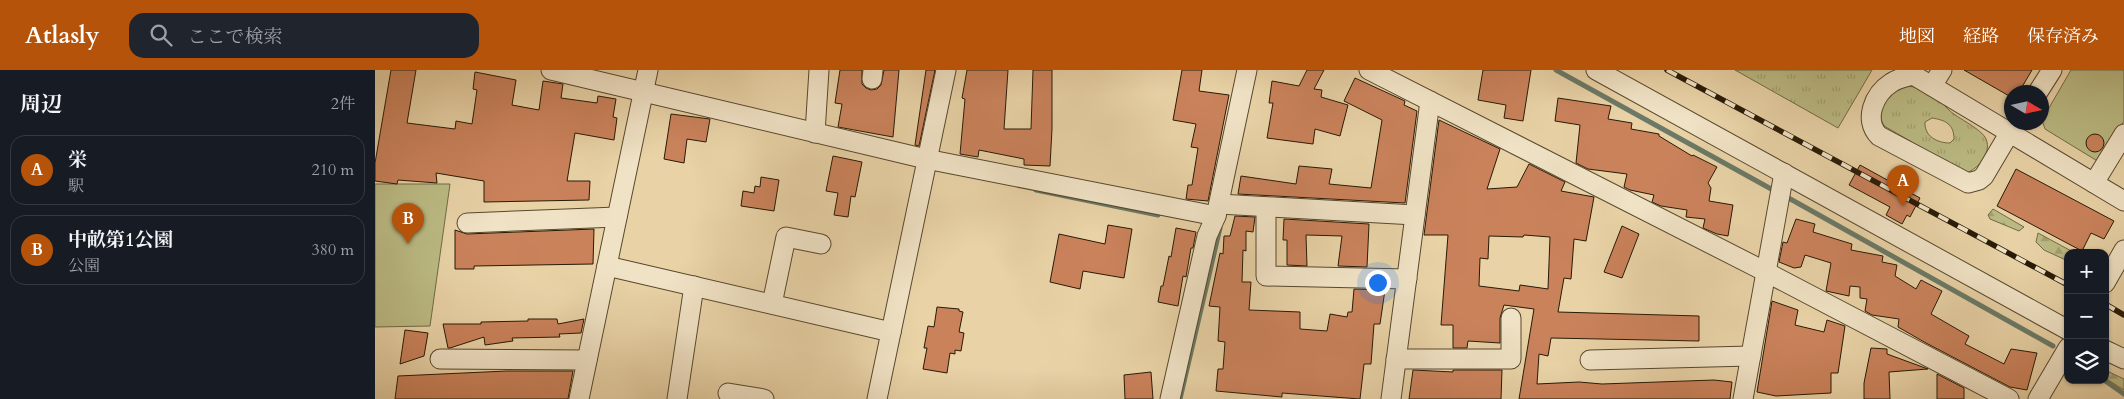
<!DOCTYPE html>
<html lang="ja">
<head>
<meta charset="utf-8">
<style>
	:root { --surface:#171b24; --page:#20242c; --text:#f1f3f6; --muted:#9ea1a6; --line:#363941; --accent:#b45309 }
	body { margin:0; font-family:Cardo,"Noto Serif JP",serif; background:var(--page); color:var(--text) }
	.controls { position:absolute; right:15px; bottom:15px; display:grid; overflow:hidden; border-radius:10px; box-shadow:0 1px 4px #0004 }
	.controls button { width:45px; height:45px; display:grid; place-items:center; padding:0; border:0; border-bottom:1px solid var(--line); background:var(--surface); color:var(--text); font:25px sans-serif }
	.compass { position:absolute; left:1629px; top:15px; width:45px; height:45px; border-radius:50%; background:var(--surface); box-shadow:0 1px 4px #0004; rotate:99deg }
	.you { position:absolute; left:1002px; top:212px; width:18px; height:18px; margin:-12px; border:4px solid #fff; border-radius:50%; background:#1a73e8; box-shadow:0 0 0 8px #1a73e833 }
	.badge { display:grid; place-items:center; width:32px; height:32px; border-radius:50%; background:var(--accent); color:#fff; font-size:16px; font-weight:700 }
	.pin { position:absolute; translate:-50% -41px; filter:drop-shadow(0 1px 2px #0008) }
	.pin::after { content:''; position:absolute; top:26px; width:18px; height:15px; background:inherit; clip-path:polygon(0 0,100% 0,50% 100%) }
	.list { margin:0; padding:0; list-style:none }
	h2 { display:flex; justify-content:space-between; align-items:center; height:65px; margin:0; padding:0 20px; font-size:21px }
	h2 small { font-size:16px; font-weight:400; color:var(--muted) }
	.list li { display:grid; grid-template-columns:32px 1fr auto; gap:15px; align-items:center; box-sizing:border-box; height:70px; margin:0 10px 10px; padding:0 10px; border:1px solid var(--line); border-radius:15px }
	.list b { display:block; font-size:19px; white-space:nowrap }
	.list p { margin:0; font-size:16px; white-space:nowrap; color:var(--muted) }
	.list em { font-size:16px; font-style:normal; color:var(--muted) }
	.icon { flex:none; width:28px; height:28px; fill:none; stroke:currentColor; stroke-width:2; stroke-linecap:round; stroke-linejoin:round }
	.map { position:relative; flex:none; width:1749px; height:329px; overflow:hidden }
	header { display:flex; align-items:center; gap:30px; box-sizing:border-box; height:70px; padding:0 25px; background:var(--accent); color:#fff }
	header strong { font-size:24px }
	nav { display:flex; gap:28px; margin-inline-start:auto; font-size:18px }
	.search { width:350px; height:45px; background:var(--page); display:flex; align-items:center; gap:12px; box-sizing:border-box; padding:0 18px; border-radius:15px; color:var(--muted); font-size:19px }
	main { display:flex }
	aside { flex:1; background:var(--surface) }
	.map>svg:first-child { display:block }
	.grass { fill:url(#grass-tufts); stroke:#726a44; fill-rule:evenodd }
	.forest { fill:url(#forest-firs); stroke:#726a44 }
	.green { fill:#bbba83; stroke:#726a44 }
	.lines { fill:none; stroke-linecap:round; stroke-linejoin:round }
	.stream { stroke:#6b7966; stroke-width:5 }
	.building { fill:#ca825b; stroke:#281a06; fill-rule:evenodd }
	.minor-casing { stroke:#58482e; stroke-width:21 }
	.minor { stroke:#f0e2c5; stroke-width:19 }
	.rail-casing { stroke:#281a06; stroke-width:5.5 }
	.rail { stroke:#f0e2c5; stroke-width:4; stroke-dasharray:11; stroke-linecap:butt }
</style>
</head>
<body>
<header>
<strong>Atlasly</strong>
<div class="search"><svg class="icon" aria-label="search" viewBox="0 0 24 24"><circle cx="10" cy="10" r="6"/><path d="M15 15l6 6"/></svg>ここで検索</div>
<nav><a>地図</a><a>経路</a><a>保存済み</a></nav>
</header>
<main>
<aside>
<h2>周辺<small>2件</small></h2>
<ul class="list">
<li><span class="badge">A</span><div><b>栄</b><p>駅</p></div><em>210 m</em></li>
<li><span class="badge">B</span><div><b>中畝第1公園</b><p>公園</p></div><em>380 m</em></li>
</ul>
</aside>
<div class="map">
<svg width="1749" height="329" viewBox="0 0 1749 329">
	<defs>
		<pattern id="grass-tufts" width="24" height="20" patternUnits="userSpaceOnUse" patternTransform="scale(1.25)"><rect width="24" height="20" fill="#bbba83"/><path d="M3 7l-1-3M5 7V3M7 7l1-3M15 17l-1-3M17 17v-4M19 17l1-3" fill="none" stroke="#a19f70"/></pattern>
		<pattern id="forest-firs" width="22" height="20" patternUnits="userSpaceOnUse" patternTransform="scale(1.25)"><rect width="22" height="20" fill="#bbba83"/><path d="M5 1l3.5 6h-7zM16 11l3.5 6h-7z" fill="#a19f70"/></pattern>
	</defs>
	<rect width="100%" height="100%" fill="#e8d2a6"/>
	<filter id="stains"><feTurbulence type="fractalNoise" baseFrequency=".004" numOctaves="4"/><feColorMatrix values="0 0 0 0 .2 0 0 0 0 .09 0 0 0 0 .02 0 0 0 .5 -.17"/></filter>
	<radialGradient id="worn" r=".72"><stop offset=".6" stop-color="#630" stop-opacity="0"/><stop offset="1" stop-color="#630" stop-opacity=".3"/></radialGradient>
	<g class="grass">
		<polygon points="1360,0 1497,0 1463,58"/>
		<path d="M1531 16C1541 17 1549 18 1557 24 1564 28 1568 35 1574 40 1582 48 1607 59 1611 69 1617 83 1603 99 1591 103L1509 56C1503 46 1504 36 1509 25ZM1557 48C1570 50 1579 54 1579 69L1575 73C1562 73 1549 66 1550 52Z"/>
	</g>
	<g class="forest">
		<polygon points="1618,139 1649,157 1644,161 1615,149 1613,145"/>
		<polygon points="1663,163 1700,183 1693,183 1693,191 1669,180 1661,172"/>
		<polygon points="1730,300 1749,309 1749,320 1730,308"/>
	</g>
	<g class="green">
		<polygon points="1696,0 1749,0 1749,51 1724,92 1670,59 1667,50"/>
		<polygon points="0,114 75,114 55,256 0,257"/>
	</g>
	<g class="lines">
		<g class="stream">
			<polyline points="1181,0 1398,120"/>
			<polyline points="661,120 783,145"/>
			<polyline points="1410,126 1678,276"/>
			<polyline points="1729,310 1749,324"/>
			<polyline points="805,329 845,158"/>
		</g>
	</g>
	<g class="building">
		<polygon points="16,0 41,0 32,53 80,59 81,51 97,54 102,20 98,19 100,2 141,10 137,35 164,40 168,11 188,14 186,28 222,33 223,26 241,29 238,47 242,48 239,70 200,63 192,111 215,111 214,130 109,132 109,111 61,103 62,113 23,110 22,114 0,111 0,93"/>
		<polygon points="465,0 487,0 487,14 491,18 496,20 502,19 506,15 509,0 524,0 518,67 463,57 467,34 460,33"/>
		<polygon points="551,0 560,0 544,76 540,75"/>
		<polygon points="592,0 633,0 629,59 656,59 658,0 677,0 677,59 675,96 649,95 649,89 604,80 603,87 585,84 590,29 587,28"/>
		<polygon points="807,0 827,0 824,21 854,25 833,131 811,129 813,115 817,115 823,78 816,77 821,54 798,50"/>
		<polygon points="932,0 949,0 939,19 947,20 946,27 973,35 965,66 940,59 938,74 892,68 898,33 894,33 897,11 924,16"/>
		<polygon points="1108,0 1156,0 1148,51 1129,48 1131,35 1103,30"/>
		<polygon points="1589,0 1657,0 1644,22 1636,22 1636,27"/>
		<polygon points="980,8 1030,31 1029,35 1042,41 1030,133 863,124 866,106 921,114 924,96 957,99 954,114 996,118 1007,50 969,31"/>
		<polygon points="1183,28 1236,36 1233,49 1257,53 1256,59 1284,64 1284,66 1317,86 1318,85 1342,97 1333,113 1336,118 1334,131 1358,135 1353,166 1342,164 1328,158 1330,149 1311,147 1312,140 1286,136 1277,132 1279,125 1255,120 1249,117 1252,104 1213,99 1201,93 1205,55 1180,51"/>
		<polygon points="296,44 335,49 331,72 312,69 309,93 289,89"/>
		<path d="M1064 50 1125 79 1112 119 1142 117 1154 94 1190 112 1186 121 1219 127 1211 171 1199 169 1196 209 1189 208 1183 242 1324 246V271L1176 268 1173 286 1164 284 1162 314 1204 312 1227 314 1339 310 1357 312 1355 329H1144L1159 239 1129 235 1125 248V273L1093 271 1092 278H1078V255H1066L1073 165H1049ZM1149 165 1175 167 1173 219 1145 215 1144 221 1104 216 1105 188 1113 189 1114 166 1148 167Z"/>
		<circle cx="1720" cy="73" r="9"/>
		<polygon points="458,86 487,92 480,127 476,126 473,147 459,145 463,123 451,121"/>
		<polygon points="1485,95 1545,128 1535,147 1532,145 1527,154 1511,145 1515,137 1474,115"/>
		<polygon points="1641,99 1739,151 1729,169 1716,163 1707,181 1622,136"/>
		<polygon points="386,107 404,110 399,141 366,136 368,121 379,123 380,116 385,117"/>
		<polygon points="860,146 880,147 878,162 871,161 871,181 868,180 867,212 876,212 874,240 925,242 925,259 952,261 955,244 972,247 973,242 977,242 979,219 1010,220 1005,254 999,254 996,294 989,294 985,329 907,323 907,327 841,321 843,299 848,299 850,272 843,271 845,237 834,236 845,183 848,184 849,166 855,166"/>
		<polygon points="909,149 994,154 992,197 963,196 967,166 931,165 932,196 912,195 912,170 908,170"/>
		<polygon points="1421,149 1440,154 1438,162 1477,174 1476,180 1508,186 1507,192 1522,195 1520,206 1541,219 1546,210 1567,221 1556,244 1594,266 1590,274 1629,294 1636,279 1662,283 1652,320 1635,317 1551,273 1523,257 1524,249 1497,245 1490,241 1492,229 1485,228 1485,217 1475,216 1474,226 1451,221 1456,193 1430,185 1426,197 1419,198 1404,192 1408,172 1412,173"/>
		<polygon points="733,155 757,159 749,208 708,201 705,219 675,212 684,164 730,174"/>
		<polygon points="1247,156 1264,164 1247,208 1229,202"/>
		<polygon points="801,158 821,162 818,178 816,178 811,207 808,206 803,236 783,232 786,216 788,216 794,186 796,187"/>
		<polygon points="219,159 218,194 99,196 99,199 80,199 80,160 92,164"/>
		<polygon points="1397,231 1423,240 1420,255 1449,262 1452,250 1470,256 1463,303 1456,303 1456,323 1401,326 1382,322"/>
		<polygon points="562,237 584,239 584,241 588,242 584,262 589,263 586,281 580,280 580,284 575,283 572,303 548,299 552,278 549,278 553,256 559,257"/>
		<polygon points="153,249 182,249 183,254 209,249 206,263 184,264 185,267 137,268 138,271 110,275 109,267 75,278 73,278 68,254 106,254 106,252 153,251"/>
		<polygon points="30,260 53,263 49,286 25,294"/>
		<polygon points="1496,278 1512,279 1512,284 1553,299 1514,302 1515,329 1489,329 1489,313"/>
		<polygon points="1038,300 1078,302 1078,300 1127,300 1126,329 1034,329"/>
		<polygon points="132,301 198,301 193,329 20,329 23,306"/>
		<polygon points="776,302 778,329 750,329 749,305"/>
		<polygon points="1562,304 1589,318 1589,329 1562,329"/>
	</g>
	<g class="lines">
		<defs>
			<g id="minor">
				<polyline points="176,0 551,89 841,146"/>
				<polyline points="994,0 1391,202 1634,329"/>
				<polyline points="1221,0 1693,260"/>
				<polyline points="1530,0 1749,131"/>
				<path d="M1538 5C1531 7 1523 8 1516 13 1499 24 1488 50 1504 66L1593 113 1604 110 1609 106 1635 62"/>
				<polyline points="497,9 498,0"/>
				<polyline points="1557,16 1567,0"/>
				<polyline points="1663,22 1677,0"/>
				<polyline points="440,63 444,0"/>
				<polyline points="1719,113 1749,64"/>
				<polyline points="844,134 1040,145"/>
				<polyline points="891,137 891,206 1032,209"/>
				<polyline points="92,153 242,147"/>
				<polyline points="232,196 516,262"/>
				<polyline points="1730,213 1749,180"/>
				<polyline points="397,234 411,167 446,174"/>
				<polyline points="1730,280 1749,289"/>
				<polyline points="65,289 212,290"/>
				<polyline points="1021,289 1136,289 1136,248"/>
				<polyline points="1215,290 1376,286"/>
				<polyline points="353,323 389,329"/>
				<polyline points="204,329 273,0"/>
				<polyline points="302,329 319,216"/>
				<polyline points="502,329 571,0"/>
				<polyline points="795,329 832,166 841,146 872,0"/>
				<polyline points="1016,329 1055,31"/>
				<polyline points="1368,329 1409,103"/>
				<polyline points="1663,329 1693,278"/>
			</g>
		</defs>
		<use href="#minor" class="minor-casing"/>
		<use href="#minor" class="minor"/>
		<defs>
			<g id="rail">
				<polyline points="1292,0 1693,215"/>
				<polyline points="1730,234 1749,245"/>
			</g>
		</defs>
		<use href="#rail" class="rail-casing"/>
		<use href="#rail" class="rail"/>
	</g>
	<rect width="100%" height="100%" filter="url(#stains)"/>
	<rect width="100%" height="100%" fill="url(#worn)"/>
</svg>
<div class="controls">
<button>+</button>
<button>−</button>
<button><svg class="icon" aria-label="layers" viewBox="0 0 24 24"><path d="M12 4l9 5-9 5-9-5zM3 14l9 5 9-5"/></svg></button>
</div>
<svg class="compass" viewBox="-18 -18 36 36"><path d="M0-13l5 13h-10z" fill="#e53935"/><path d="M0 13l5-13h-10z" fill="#9ea1a6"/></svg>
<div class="you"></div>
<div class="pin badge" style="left:1528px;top:136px">A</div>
<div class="pin badge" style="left:33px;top:174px">B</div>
</div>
</main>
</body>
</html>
